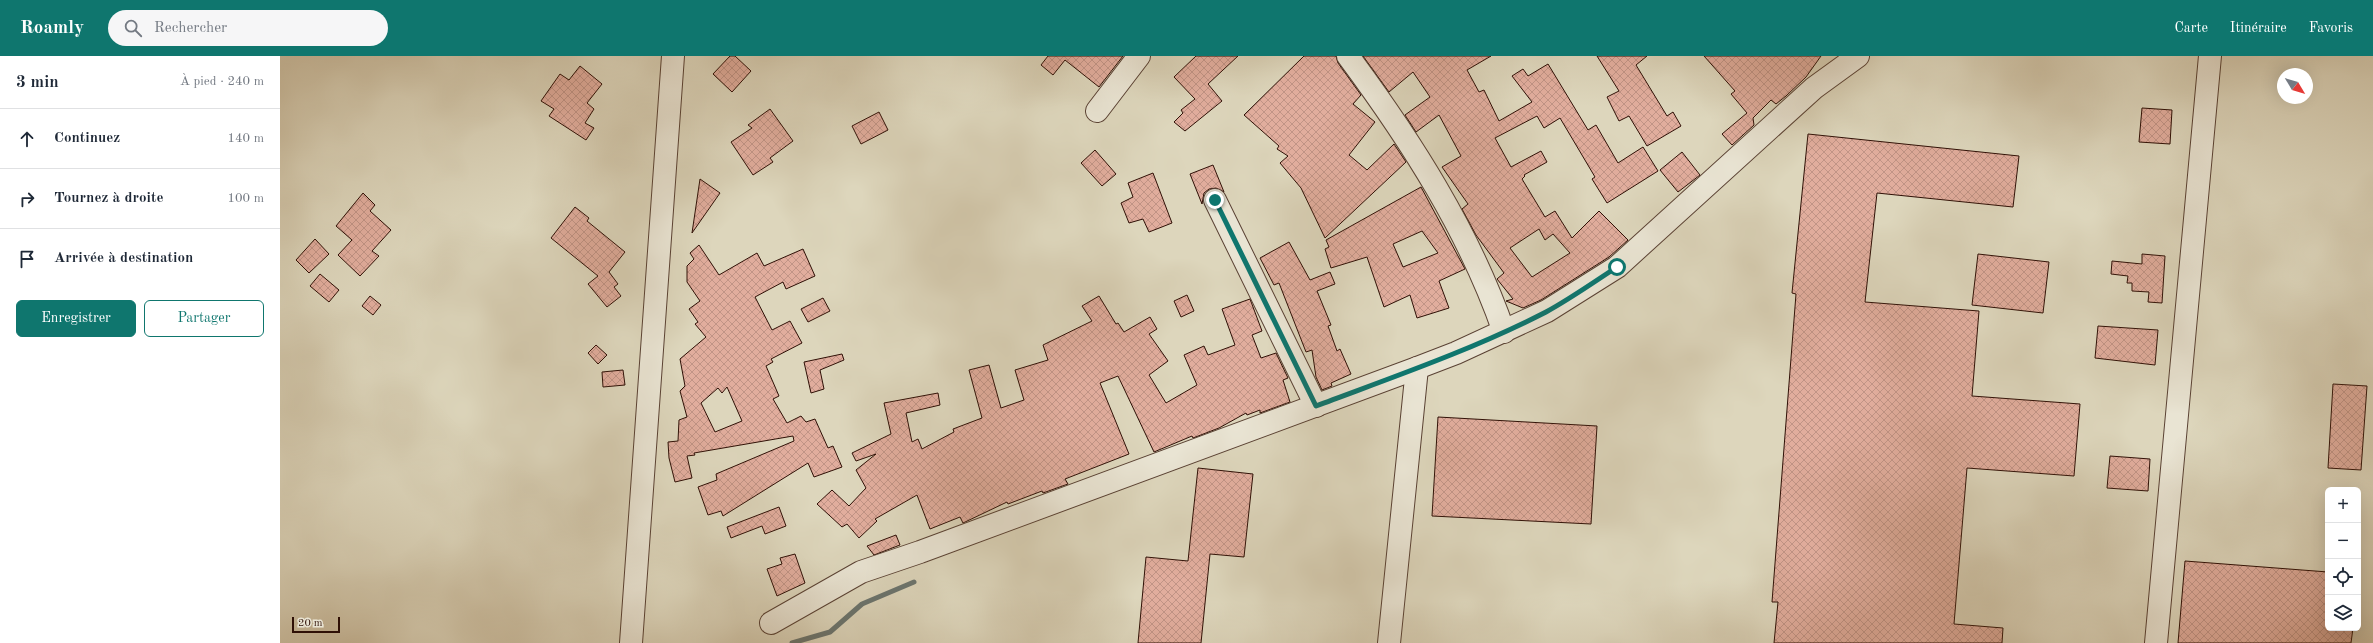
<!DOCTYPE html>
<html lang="fr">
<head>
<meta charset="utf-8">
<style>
	:root { --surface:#fff; --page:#f6f6f7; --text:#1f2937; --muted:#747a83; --line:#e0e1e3; --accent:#0f766e }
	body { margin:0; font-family:"Old Standard TT",serif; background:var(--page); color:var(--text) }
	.controls { position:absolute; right:12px; bottom:12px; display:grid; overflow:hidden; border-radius:6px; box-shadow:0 4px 16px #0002 }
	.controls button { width:36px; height:36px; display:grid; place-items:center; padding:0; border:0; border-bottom:1px solid var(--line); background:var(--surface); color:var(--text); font:20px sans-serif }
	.compass { position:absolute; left:1997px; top:12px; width:36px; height:36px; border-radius:50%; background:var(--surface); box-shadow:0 4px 16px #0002; rotate:128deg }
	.scale { position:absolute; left:12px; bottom:10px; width:48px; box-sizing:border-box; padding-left:4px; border:2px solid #2f1006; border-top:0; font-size:11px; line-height:14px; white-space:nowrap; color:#2f1006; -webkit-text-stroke:3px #e9e4d3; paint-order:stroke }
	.stop { position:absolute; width:12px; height:12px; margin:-9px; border:3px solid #0f766e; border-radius:50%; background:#fff }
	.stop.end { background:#0f766e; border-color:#fff; box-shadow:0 1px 4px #0008 }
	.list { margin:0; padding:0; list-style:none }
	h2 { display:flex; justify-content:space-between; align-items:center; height:52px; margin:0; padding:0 16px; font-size:17px }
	h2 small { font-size:13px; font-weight:400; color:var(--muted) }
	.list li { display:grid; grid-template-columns:26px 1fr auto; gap:12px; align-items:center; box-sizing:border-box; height:60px; padding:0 16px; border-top:1px solid var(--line) }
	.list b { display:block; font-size:15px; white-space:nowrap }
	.list em { font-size:13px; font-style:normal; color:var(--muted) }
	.actions { display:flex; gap:8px; padding:12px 16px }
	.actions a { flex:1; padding:9px 0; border:1px solid var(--accent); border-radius:6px; text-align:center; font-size:14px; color:var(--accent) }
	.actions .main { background:var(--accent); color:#fff }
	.icon { flex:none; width:22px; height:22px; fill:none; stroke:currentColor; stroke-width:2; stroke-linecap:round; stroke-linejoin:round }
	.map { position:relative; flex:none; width:2093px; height:587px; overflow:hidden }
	header { display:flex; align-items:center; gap:24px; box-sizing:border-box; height:56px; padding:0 20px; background:var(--accent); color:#fff }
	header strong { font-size:19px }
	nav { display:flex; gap:22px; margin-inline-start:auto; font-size:14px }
	.search { width:280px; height:36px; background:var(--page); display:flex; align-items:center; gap:10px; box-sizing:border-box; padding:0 14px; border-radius:22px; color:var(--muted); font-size:15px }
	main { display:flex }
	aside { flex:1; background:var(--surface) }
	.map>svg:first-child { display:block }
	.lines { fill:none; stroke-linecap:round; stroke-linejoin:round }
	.stream { stroke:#6b756f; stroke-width:5 }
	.building { fill:url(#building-cross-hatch); stroke:#2f1006; fill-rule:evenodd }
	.minor-casing { stroke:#5a4234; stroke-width:24 }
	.minor { stroke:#e9e4d3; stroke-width:22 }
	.route { stroke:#0f766e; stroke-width:5 }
</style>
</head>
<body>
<header>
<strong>Roamly</strong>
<div class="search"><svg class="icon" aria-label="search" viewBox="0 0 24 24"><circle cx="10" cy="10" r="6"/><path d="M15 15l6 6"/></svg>Rechercher</div>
<nav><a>Carte</a><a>Itinéraire</a><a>Favoris</a></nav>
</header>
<main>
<aside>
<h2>3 min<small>À pied · 240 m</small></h2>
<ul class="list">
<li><svg class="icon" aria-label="ahead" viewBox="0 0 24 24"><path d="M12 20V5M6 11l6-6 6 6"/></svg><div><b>Continuez</b></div><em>140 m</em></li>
<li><svg class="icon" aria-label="right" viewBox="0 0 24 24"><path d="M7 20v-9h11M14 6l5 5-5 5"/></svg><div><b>Tournez à droite</b></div><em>100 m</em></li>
<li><svg class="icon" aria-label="arrive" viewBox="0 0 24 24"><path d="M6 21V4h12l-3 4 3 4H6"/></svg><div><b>Arrivée à destination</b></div></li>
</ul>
<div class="actions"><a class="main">Enregistrer</a><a>Partager</a></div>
</aside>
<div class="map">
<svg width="2093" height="587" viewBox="0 0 2093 587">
	<defs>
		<pattern id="building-cross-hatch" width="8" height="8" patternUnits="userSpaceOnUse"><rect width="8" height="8" fill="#e1ad9d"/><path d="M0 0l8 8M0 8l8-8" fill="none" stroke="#c19486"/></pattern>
	</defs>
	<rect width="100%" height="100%" fill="#ddd6bc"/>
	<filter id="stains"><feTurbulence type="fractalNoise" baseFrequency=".005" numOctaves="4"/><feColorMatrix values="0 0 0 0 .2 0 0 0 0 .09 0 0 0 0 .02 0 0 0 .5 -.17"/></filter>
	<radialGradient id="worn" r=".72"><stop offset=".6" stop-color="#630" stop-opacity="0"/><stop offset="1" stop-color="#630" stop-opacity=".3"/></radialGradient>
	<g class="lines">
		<polyline class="stream" points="512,587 550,576 582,548 634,526"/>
	</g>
	<g class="building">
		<polygon points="450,0 455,0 471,15 452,36 433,18"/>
		<polygon points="768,0 843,0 819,31 785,4 773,19 761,9"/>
		<polygon points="916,0 958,0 928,28 942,45 905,75 894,66 903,57 901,54 915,43 894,21"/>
		<polygon points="1024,0 1056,0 1058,7 1081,39 1073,48 1095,66 1069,99 1087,114 1114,88 1126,106 1045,182 1021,132 1000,107 1008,100 997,93 999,90 964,59"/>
		<path d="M1083 0H1211L1187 14 1199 36 1204 34 1219 65 1252 46 1232 20 1243 13 1248 20 1268 8 1308 74 1316 69 1338 107 1363 91 1378 115 1327 147 1312 123 1315 121 1280 62 1264 72 1257 60 1215 82 1231 111 1261 95 1267 106 1244 119 1245 120 1242 123 1265 161 1275 155 1292 182 1319 155 1348 184 1329 201 1261 244 1243 252 1226 245 1233 243 1217 223 1224 217 1196 179 1182 153 1188 148 1162 111 1181 100 1159 59 1136 76 1125 59 1150 41 1133 16 1109 36ZM1259 173 1265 184 1273 178 1290 197 1252 221 1230 192Z"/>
		<polygon points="1317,0 1367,0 1356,9 1387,60 1393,56 1401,70 1367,90 1349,60 1339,65 1327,41 1339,35"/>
		<polygon points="1424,0 1541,0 1526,21 1506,40 1496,48 1491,44 1473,62 1474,69 1452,89 1442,78 1467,57 1451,38 1455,35"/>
		<polygon points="300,10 322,28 307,47 314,53 305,67 314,72 306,84 269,60 274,53 261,45 280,18 289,24"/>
		<polygon points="1862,52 1892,54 1890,88 1859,86"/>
		<polygon points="490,53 513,85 490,102 493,106 473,119 451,86 472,72 468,69"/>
		<polygon points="599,56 608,74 581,88 572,70"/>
		<polygon points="1528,78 1739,100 1733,151 1597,137 1585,246 1699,255 1692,340 1800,348 1794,420 1687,412 1674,568 1723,572 1722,587 1494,587 1498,546 1492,546 1516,238 1512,237"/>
		<polygon points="815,94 836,118 822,130 801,107"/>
		<polygon points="1402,96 1420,119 1398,136 1380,114"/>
		<polygon points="933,109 944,136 936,132 929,133 924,137 922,148 910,118"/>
		<polygon points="873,117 892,167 869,176 863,163 849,167 841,147 853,141 848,127"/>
		<polygon points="420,123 440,137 412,177"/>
		<path d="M1141 131 1185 213 1159 225 1169 252 1137 262 1130 239 1104 251 1087 201 1051 212 1045 193 1049 191 1046 184ZM1142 175 1158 197 1123 211 1113 188Z"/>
		<polygon points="83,137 95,149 90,155 111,174 92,195 99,200 80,220 58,199 72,184 56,170"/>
		<polygon points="295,151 309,162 307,165 345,196 329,216 338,228 334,231 341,240 327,251 308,228 318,220 271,182"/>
		<polygon points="35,183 49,198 29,217 16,204"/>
		<polygon points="1009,186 1030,224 1050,216 1055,228 1037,235 1051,269 1048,270 1057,295 1060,293 1071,318 1051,327 1052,330 1042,334 1036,321 1032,294 1026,296 999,227 994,229 980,202"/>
		<path d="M419 189 439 219 477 197 484 210 523 193 535 220 506 233 503 226 475 241 492 274 510 265 522 287 491 303 493 306 486 310 499 340 493 343 507 367 521 360 526 366 535 363 548 392 553 390 562 411 534 421 528 407 443 460 441 455 428 459 418 431 437 424 436 418 514 385 513 380 414 397 415 399 407 400 412 422 395 426 389 402 388 386 398 385 399 364 407 361 400 335 405 330 400 303 426 281 415 268 418 266 409 253 420 245 407 226V210L414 203 410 197ZM447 331 462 365 435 376 421 347 438 332 442 337Z"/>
		<polygon points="1698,198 1769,206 1763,257 1692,249"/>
		<polygon points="1862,198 1885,200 1882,247 1868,246 1869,236 1852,235 1852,227 1847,227 1848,220 1831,218 1832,205 1862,208"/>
		<polygon points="40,218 59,234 49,246 30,230"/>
		<polygon points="907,239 914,255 901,261 894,245"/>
		<polygon points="90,240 101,249 93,259 82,250"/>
		<polygon points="819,240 836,268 838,267 844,276 870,261 877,273 869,278 888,305 869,319 886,347 917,329 904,299 924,290 928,299 955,289 942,253 970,243 982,275 972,279 981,302 996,297 1008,322 1003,324 1010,346 980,357 980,354 967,359 966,357 939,372 913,382 912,380 874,396 838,320 820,327 849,398 785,423 788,428 763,437 762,435 728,448 727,446 683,467 680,461 650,473 637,439 595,463 597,465 579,482 567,468 562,471 537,448 552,434 569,450 586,432 576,414 596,398 576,405 572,397 611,378 604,347 658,337 660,349 626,357 632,386 638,383 642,393 674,376 673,373 702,362 689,314 709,309 721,352 744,344 735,314 768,304 763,289 812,265 802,250"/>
		<polygon points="543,242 550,255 528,266 521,253"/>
		<polygon points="1818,270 1878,274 1875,309 1815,302"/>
		<polygon points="316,289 327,299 318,308 308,297"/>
		<polygon points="562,298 564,304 540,314 544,333 531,337 524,306"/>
		<polygon points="343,314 345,329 323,331 322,316"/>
		<polygon points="2053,328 2087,330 2081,414 2048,412"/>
		<polygon points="1158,361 1317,370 1311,468 1152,460"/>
		<polygon points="1830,400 1870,403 1868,435 1827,432"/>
		<polygon points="918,412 973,418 964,501 930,498 921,587 858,587 866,501 908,505"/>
		<polygon points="499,451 506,470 485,478 482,470 451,482 447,471"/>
		<polygon points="616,479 620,489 594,499 587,490"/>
		<polygon points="515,498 525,527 497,540 487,513 502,508 500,502"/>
		<polygon points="1905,505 2048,516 2048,572 2073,572 2071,587 1898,587"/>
	</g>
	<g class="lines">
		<defs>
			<g id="minor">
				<path d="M1068 0C1131 85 1189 175 1224 276"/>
				<polyline points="817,55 859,0"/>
				<polyline points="935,144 1036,350"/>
				<polyline points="491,567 581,516 640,496 1137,312 1176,297 1267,255 1337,211 1534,32 1578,0"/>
				<polyline points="351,587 393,0"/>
				<polyline points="1109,587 1137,312"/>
				<polyline points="1876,587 1930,0"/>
			</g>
		</defs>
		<use href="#minor" class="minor-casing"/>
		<use href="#minor" class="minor"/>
	</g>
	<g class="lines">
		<path class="route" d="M935 144 1036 350C1113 321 1192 294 1266 256 1290 243 1314 226 1337 211"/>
	</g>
	<rect width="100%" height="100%" filter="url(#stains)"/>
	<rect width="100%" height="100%" fill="url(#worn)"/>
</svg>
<div class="controls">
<button>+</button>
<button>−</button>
<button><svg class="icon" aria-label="locate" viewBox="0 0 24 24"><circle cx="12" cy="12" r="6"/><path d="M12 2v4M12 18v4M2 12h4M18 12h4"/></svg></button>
<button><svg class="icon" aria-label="layers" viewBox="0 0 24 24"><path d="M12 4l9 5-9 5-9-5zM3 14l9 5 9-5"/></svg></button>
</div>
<svg class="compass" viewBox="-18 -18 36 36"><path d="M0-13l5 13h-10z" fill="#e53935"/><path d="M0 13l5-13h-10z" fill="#747a83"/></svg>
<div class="scale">20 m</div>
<div class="stop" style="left:1337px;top:211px"></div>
<div class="stop end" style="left:935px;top:144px"></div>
</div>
</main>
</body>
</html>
